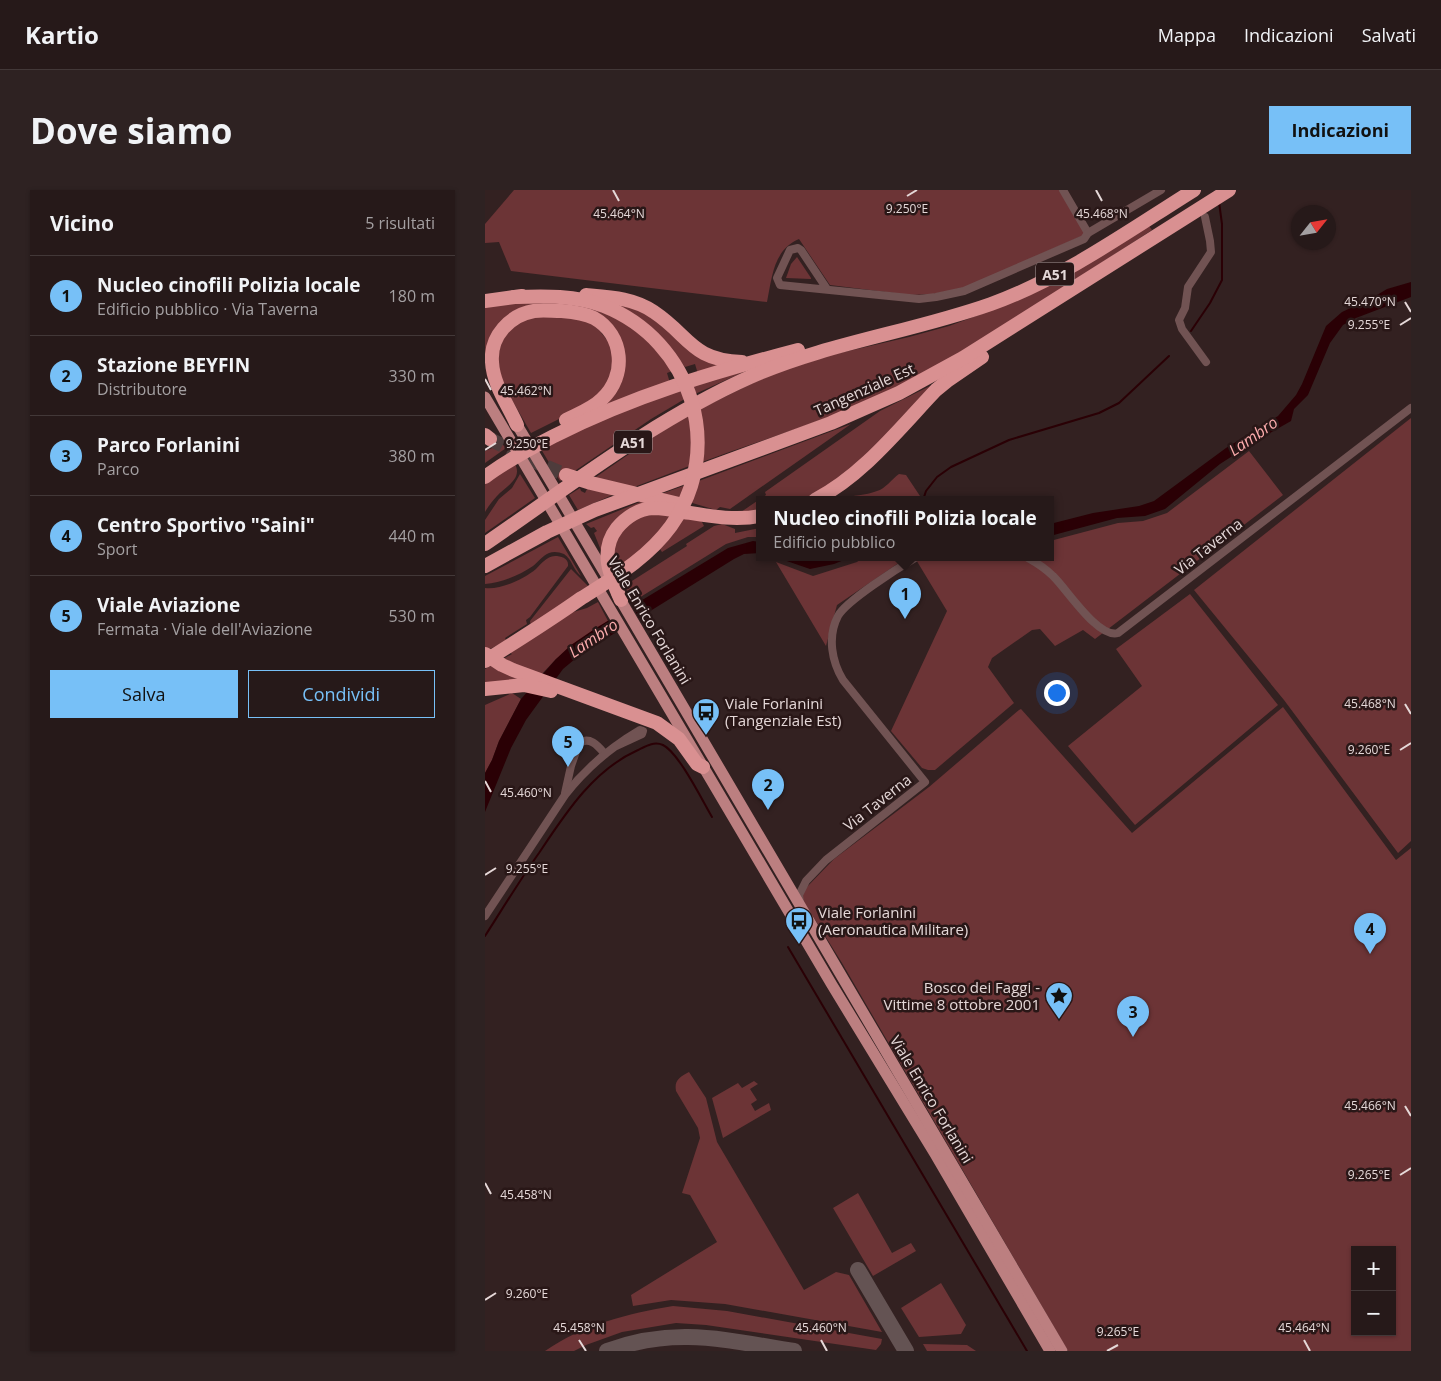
<!DOCTYPE html>
<html lang="it">
<head>
<meta charset="utf-8">
<style>
	:root { --surface:#261919; --page:#2e2222; --text:#f1f3f6; --muted:#a4a0a2; --line:#423838; --accent:#77c0f7 }
	body { margin:0; font-family:"Open Sans",sans-serif; background:var(--page); color:var(--text) }
	.controls { position:absolute; right:15px; bottom:15px; display:grid; overflow:hidden; border-radius:0px; box-shadow:0 1px 4px #0004 }
	.controls button { width:45px; height:45px; display:grid; place-items:center; padding:0; border:0; border-bottom:1px solid var(--line); background:var(--surface); color:var(--text); font:25px sans-serif }
	.compass { position:absolute; left:806px; top:15px; width:45px; height:45px; border-radius:50%; background:var(--surface); box-shadow:0 1px 4px #0004; rotate:59deg }
	.you { position:absolute; left:571px; top:502px; width:18px; height:18px; margin:-12px; border:4px solid #fff; border-radius:50%; background:#1a73e8; box-shadow:0 0 0 8px #1a73e833 }
	.badge { display:grid; place-items:center; width:32px; height:32px; border-radius:50%; background:var(--accent); color:#111; font-size:16px; font-weight:700 }
	.pin { position:absolute; translate:-50% -41px; filter:drop-shadow(0 1px 2px #0008) }
	.pin::after { content:''; position:absolute; top:26px; width:18px; height:15px; background:inherit; clip-path:polygon(0 0,100% 0,50% 100%) }
	.popup { position:absolute; left:271px; top:306px; width:298px; height:65px; box-sizing:border-box; display:grid; place-content:center; border-radius:0px; background:var(--surface); filter:drop-shadow(0 1px 4px #0005); font-size:16px; white-space:nowrap; color:var(--muted) }
	.popup b { font-size:19px; color:var(--text) }
	.popup::after { content:''; position:absolute; left:50%; top:100%; margin-left:-10px; border:10px solid transparent; border-top-color:var(--surface) }
	.list { margin:0; padding:0; list-style:none }
	h2 { display:flex; justify-content:space-between; align-items:center; height:65px; margin:0; padding:0 20px; font-size:21px }
	h2 small { font-size:16px; font-weight:400; color:var(--muted) }
	.list li { display:grid; grid-template-columns:32px 1fr auto; gap:15px; align-items:center; box-sizing:border-box; height:80px; padding:0 20px; border-top:1px solid var(--line) }
	.list b { display:block; font-size:19px; white-space:nowrap }
	.list p { margin:0; font-size:16px; white-space:nowrap; color:var(--muted) }
	.list em { font-size:16px; font-style:normal; color:var(--muted) }
	.actions { display:flex; gap:10px; padding:15px 20px }
	.actions a { flex:1; padding:11px 0; border:1px solid var(--accent); border-radius:0px; text-align:center; font-size:18px; color:var(--accent) }
	.actions .main { background:var(--accent); color:#111 }
	.map { position:relative; flex:none; width:926px; height:1161px; overflow:hidden; border-radius:0px }
	header { display:flex; align-items:center; gap:30px; box-sizing:border-box; height:70px; padding:0 25px; background:var(--surface); border-bottom:1px solid var(--line) }
	header strong { font-size:24px }
	nav { display:flex; gap:28px; margin-inline-start:auto; font-size:18px }
	.intro { display:flex; align-items:center; justify-content:space-between; box-sizing:border-box; height:120px; padding:0 30px }
	h1 { margin:0; font-size:35px }
	.button { padding:12px 22px; border-radius:0px; background:var(--accent); color:#111; font-size:18px; font-weight:700 }
	main { display:flex; gap:30px; padding:0 30px }
	aside { flex:1; background:var(--surface); border-radius:0px; box-shadow:0 1px 4px #0004 }
	.map>svg:first-child { display:block }
	.green { fill:#6c3436; fill-rule:evenodd }
	.water { fill:#2a0005 }
	.pier { fill:#332121 }
	.lines { fill:none; stroke-linecap:round; stroke-linejoin:round }
	.stream { stroke:#2a0005; stroke-width:2 }
	.taxiway { stroke:#645353; stroke-width:16 }
	.motorway-tunnel { stroke:#4e3c3c; stroke-width:14; stroke-dasharray:14 7; stroke-linecap:butt }
	.minor { stroke:#715353; stroke-width:8 }
	.primary { stroke:#bc7f80; stroke-width:11 }
	.motorway { stroke:#d99091; stroke-width:14 }
	.ticks { fill:none; stroke:#e5d8d8; stroke-width:2 }
	.labels { text-anchor:middle; dominant-baseline:central; stroke-width:5; stroke-linejoin:round; paint-order:stroke }
	.shield { fill:#291717; stroke:#ad9e9e; stroke-width:1 }
	.shield-label { font-size:14px; font-weight:bold; fill:#e5d8d8 }
	.street-label { font-size:15px; fill:#e5d8d8; stroke:#291717 }
	.poi-label { font-size:15px; fill:#e5d8d8; stroke:#291717; text-anchor:start }
	.water-label { font-size:16px; font-style:italic; fill:#fdacad; stroke:#291717 }
	.ticks-label { font-size:12px; text-anchor:middle; fill:#e5d8d8; stroke:#291717; stroke-width:5; stroke-linejoin:round; paint-order:stroke }
</style>
</head>
<body>
<header>
<strong>Kartio</strong>
<nav><a>Mappa</a><a>Indicazioni</a><a>Salvati</a></nav>
</header>
<div class="intro"><h1>Dove siamo</h1><a class="button">Indicazioni</a></div>
<main>
<aside>
<h2>Vicino<small>5 risultati</small></h2>
<ul class="list">
<li><span class="badge">1</span><div><b>Nucleo cinofili Polizia locale</b><p>Edificio pubblico · Via Taverna</p></div><em>180 m</em></li>
<li><span class="badge">2</span><div><b>Stazione BEYFIN</b><p>Distributore</p></div><em>330 m</em></li>
<li><span class="badge">3</span><div><b>Parco Forlanini</b><p>Parco</p></div><em>380 m</em></li>
<li><span class="badge">4</span><div><b>Centro Sportivo &quot;Saini&quot;</b><p>Sport</p></div><em>440 m</em></li>
<li><span class="badge">5</span><div><b>Viale Aviazione</b><p>Fermata · Viale dell'Aviazione</p></div><em>530 m</em></li>
</ul>
<div class="actions"><a class="main">Salva</a><a>Condividi</a></div>
</aside>
<div class="map">
<svg width="926" height="1161" viewBox="0 0 926 1161">
	<rect width="100%" height="100%" fill="#332121"/>
	<g class="green">
		<path d="M29 0H575L599 42V45L479 98 448 104 425 105 345 95 314 49C288 60 287 88 282 112L26 81 14 52 0 53V34Z"/>
		<path d="M664 36 667 40C584 93 500 153 412 197 350 228 282 248 217 272L215 219 268 193 296 181 346 165 424 147 464 136 502 122Z"/>
		<polygon points="312,67 326,88 326,89 301,88 306,74"/>
		<polygon points="119,110 143,112 238,175 213,184 210,174 200,177 177,148"/>
		<polygon points="23,111 97,114 149,135 190,180 182,183 185,193 80,237 136,189 119,132 41,120 0,170 0,114"/>
		<polygon points="49,125 106,130 130,160 122,200 76,228 46,243 19,196 11,170 21,140"/>
		<polygon points="272,176 210,204 207,195"/>
		<polygon points="449,194 382,267 324,310 275,310 275,322 256,322 281,305 280,302 395,221"/>
		<polygon points="199,197 203,207 166,229 75,291 56,259 96,236"/>
		<polygon points="207,223 207,275 144,299 108,289 173,244"/>
		<polygon points="926,228 926,651 913,663 799,510 709,400"/>
		<polygon points="366,234 245,319 235,317 231,320 204,312 211,292"/>
		<polygon points="17,254 21,258 0,273 0,261"/>
		<polygon points="764,261 798,305 610,449 598,440 570,456 555,439 547,440 507,468 503,477 529,513 450,580 443,580 437,578 406,541 462,421 430,368 565,368 565,351 633,333 658,331 682,323"/>
		<path d="M30 274C38 289 20 297 12 306 7 311 3 317 0 322V291Z"/>
		<polygon points="35,284 50,308 0,343 0,330 14,309 27,298"/>
		<path d="M414 284 421 285 435 306 434 310H357C368 304 380 306 392 301 400 299 407 289 414 284Z"/>
		<polygon points="201,295 195,310 173,305"/>
		<polygon points="95,298 96,301 100,303 102,299 132,303 93,320 84,305"/>
		<polygon points="160,310 157,317 117,363 109,343 112,341 109,337 106,338 101,334"/>
		<polygon points="189,322 172,348 130,380 127,356 132,345 150,327"/>
		<polygon points="196,327 216,330 219,336 177,362 173,356"/>
		<polygon points="237,334 250,339 250,343 275,338 275,347 263,347 241,354 149,411 139,396 202,356 201,354 229,336"/>
		<path d="M73 347 96 386C88 380 87 369 79 364 74 362 69 361 64 363 57 366 53 372 48 376 35 385 16 393 0 394V386Z"/>
		<path d="M70 366C76 366 84 368 83 376L45 427 41 430 42 434 20 448 23 454 17 457 13 455 3 460 0 458V398C16 400 39 389 51 379 57 373 61 367 70 366Z"/>
		<polygon points="377,368 421,368 352,415 341,456 291,372 328,386 372,372"/>
		<polygon points="86,379 103,396 93,402 94,405 46,437 45,431"/>
		<polygon points="705,404 793,515 650,635 583,556 657,496 631,459"/>
		<polygon points="113,412 123,431 71,469 55,486 18,469 27,464 24,462 85,423 102,418"/>
		<polygon points="9,474 44,489 0,497 0,479"/>
		<polygon points="27,503 36,509 14,551 7,570 0,583 0,515"/>
		<path d="M798 517 911 670 926 658V1161H583L357 773 319 712 317 706 320 699 349 669 444 597 534 520 536 519 647 643ZM870 1060H907V1142H870Z"/>
		<path d="M204 882 221 908 232 952 319 1100 351 1082 364 1085 397 1142 240 1114 186 1110 148 1116 146 1105 232 1052 205 1005 197 1003 215 948 213 938 191 901C189 890 195 887 204 882Z"/>
		<polygon points="269,891 273,894 265,899 272,910 266,914 270,921 284,913 286,920 238,948 227,908 253,893 257,898"/>
		<polygon points="373,1003 407,1063 426,1053 431,1061 388,1086 348,1018"/>
		<polygon points="456,1093 481,1135 476,1144 434,1147 416,1118"/>
		<path d="M188 1116 242 1121 397 1149 396 1154 391 1160 221 1135 191 1133 137 1142 101 1155 89 1161H60C99 1134 142 1124 188 1116Z"/>
		<polygon points="438,1154 482,1155 491,1161 442,1161"/>
	</g>
	<g class="water">
		<polygon points="926,92 926,107 871,128 858,135 845,153 823,205 809,219 806,231 766,254 735,274 680,319 660,326 632,328 565,346 565,334 608,323 654,316 669,311 741,258 793,226 811,205 817,194 841,136 857,122 887,108 902,99"/>
		<polygon points="268,351 275,352 275,363 259,364 249,369 96,464 78,479 41,530 26,558 0,622 0,583 7,570 14,551 36,509 71,469 86,455 111,438 243,358"/>
		<polygon points="293,368 364,368 349,374 325,379"/>
	</g>
	<polygon class="pier" points="146,414 155,430 131,444 122,428"/>
	<g class="lines">
		<g class="stream">
			<polyline points="706,141 725,113 737,90 737,34 734,12"/>
			<polyline points="438,310 441,301 452,287 466,277 524,250 614,223 634,213 684,166"/>
			<path d="M0 746C18 718 35 690 54 663 80 624 108 580 153 560 161 556 169 551 178 555 194 563 217 610 227 627"/>
			<polyline points="303,757 542,1161"/>
		</g>
		<g class="taxiway">
			<polyline points="373,1080 421,1161"/>
			<path d="M122 1161C191 1136 239 1150 309 1161"/>
		</g>
		<polyline class="motorway-tunnel" points="5,249 41,268 81,285"/>
		<g class="minor">
			<polyline points="578,0 603,43"/>
			<polyline points="720,27 725,51 726,62 703,97 700,118 694,130 697,139 721,172"/>
			<polyline points="342,99 316,60 313,58 305,60 292,88 295,95 434,109 451,107 479,101 599,49 603,43 676,0"/>
			<path d="M543 368C552 373 561 379 568 386 581 398 613 449 633 443L926 218"/>
			<path d="M80 603 86 576 94 553C105 546 113 556 120 564"/>
			<path d="M315 713 314 705 321 691 341 670 440 592 358 490C347 472 342 447 353 426 361 411 413 378 430 368"/>
			<path d="M0 726 80 605C101 578 126 557 155 540L158 541 157 544 131 556"/>
		</g>
		<g class="primary">
			<polyline points="0,207 347,795 450,964 565,1161"/>
			<polyline points="28,228 124,390"/>
			<polyline points="132,404 577,1161"/>
		</g>
		<g class="motorway">
			<path d="M101 105C125 107 149 108 169 122 205 146 206 170 257 172"/>
			<polyline points="0,111 37,106"/>
			<path d="M32 235C23 215 8 194 7 172 5 146 25 125 49 121 58 120 67 121 76 121 87 122 99 123 109 128 139 145 142 186 117 209 107 219 93 224 81 230"/>
			<polyline points="0,245 5,249"/>
			<polyline points="81,285 106,293 194,314"/>
			<path d="M0 287C21 271 46 258 69 246 147 206 229 182 313 160"/>
			<path d="M330 310C378 285 414 239 451 200L462 191 497 167"/>
			<path d="M0 354C86 295 169 230 265 187 342 153 427 142 506 114 578 88 645 40 709 0"/>
			<polyline points="0,376 62,342 110,320 346,233 414,203 478,168 744,0"/>
			<path d="M136 410C125 386 114 361 132 338 141 327 154 319 168 318 178 318 189 320 199 322 224 326 250 331 275 326"/>
			<polyline points="0,464 17,475 28,480 172,533 194,549 212,574 218,577"/>
			<path d="M0 471C32 451 64 431 95 409 128 388 162 369 186 336 241 258 207 151 119 116 91 105 59 106 29 107"/>
			<polyline points="0,499 39,495 66,501"/>
		</g>
	</g>
	<path class="ticks" d="M128 0 134 11M611 0 617 11M422 6 432 0M920 112 926 122M915 135 926 128M0 189 6 200M0 260 11 253M920 514 926 524M915 560 926 553M0 591 6 602M0 685 11 678M920 916 926 926M915 985 926 978M0 993 6 1004M0 1110 11 1103M94 1150 101 1161M336 1150 342 1161M819 1150 825 1161M622 1161 633 1155"/>
	<defs>
		<symbol id="bus-pin" viewBox="-11 -11 22 30"><path d="M0 17L-7.5 6A9.5 9.5 0 1 1 7.5 6Z" fill="#77c0f7" stroke="#291717"/><path d="M-5-6H5V4H4V6H2V4H-2V6H-4V4H-5ZM-3.5-4V0h7V-4ZM-3.5 1.2v1.5H-2V1.2ZM2 1.2v1.5H3.5V1.2Z" fill="#111"/></symbol>
		<symbol id="sight-pin" viewBox="-11 -11 22 30"><path d="M0 17L-7.5 6A9.5 9.5 0 1 1 7.5 6Z" fill="#77c0f7" stroke="#291717"/><path d="M0-6L1.8-2.2L6-1.7L2.9 1.2L3.7 5.4L0 3.3L-3.7 5.4L-2.9 1.2L-6-1.7L-1.8-2.2Z" fill="#111"/></symbol>
	</defs>
	<g fill-rule="evenodd">
		<use href="#bus-pin" x="205" y="506" width="32" height="43"/>
		<use href="#bus-pin" x="298" y="715" width="32" height="43"/>
		<use href="#sight-pin" x="558" y="790" width="32" height="43"/>
	</g>
	<g class="labels">
		<g class="shield">
			<rect x="551" y="72.5" width="38" height="23" rx="4"/>
			<rect x="129" y="240.5" width="38" height="23" rx="4"/>
		</g>
		<g class="shield-label">
			<text x="570" y="84">A51</text>
			<text x="148" y="252">A51</text>
		</g>
		<g class="street-label">
			<text transform="translate(379 199) rotate(-24)">Tangenziale Est</text>
			<text transform="translate(723 356) rotate(-38)">Via Taverna</text>
			<text transform="translate(165 430) rotate(59)">Viale Enrico Forlanini</text>
			<text transform="translate(392 612) rotate(-38)">Via Taverna</text>
			<text transform="translate(447 909) rotate(59)">Viale Enrico Forlanini</text>
		</g>
		<g class="poi-label">
			<text x="240" y="513">Viale Forlanini<tspan x="240" dy="17">(Tangenziale Est)</tspan></text>
			<text x="333" y="722">Viale Forlanini<tspan x="333" dy="17">(Aeronautica Militare)</tspan></text>
			<text x="555" y="797" text-anchor="end">Bosco dei Faggi -<tspan x="555" dy="17">Vittime 8 ottobre 2001</tspan></text>
		</g>
		<g class="water-label">
			<text transform="translate(768 246) rotate(-35)">Lambro</text>
			<text transform="translate(108 448) rotate(-34)">Lambro</text>
		</g>
	</g>
	<g class="ticks-label">
		<text x="422" y="23">9.250°E</text>
		<text x="617" y="28">45.468°N</text>
		<text x="134" y="28">45.464°N</text>
		<text x="885" y="116">45.470°N</text>
		<text x="884" y="139">9.255°E</text>
		<text x="41" y="205">45.462°N</text>
		<text x="42" y="258">9.250°E</text>
		<text x="885" y="518">45.468°N</text>
		<text x="884" y="564">9.260°E</text>
		<text x="41" y="607">45.460°N</text>
		<text x="42" y="683">9.255°E</text>
		<text x="885" y="920">45.466°N</text>
		<text x="884" y="989">9.265°E</text>
		<text x="41" y="1009">45.458°N</text>
		<text x="42" y="1108">9.260°E</text>
		<text x="94" y="1142">45.458°N</text>
		<text x="336" y="1142">45.460°N</text>
		<text x="819" y="1142">45.464°N</text>
		<text x="633" y="1146">9.265°E</text>
	</g>
</svg>
<div class="controls">
<button>+</button>
<button>−</button>
</div>
<svg class="compass" viewBox="-18 -18 36 36"><path d="M0-13l5 13h-10z" fill="#e53935"/><path d="M0 13l5-13h-10z" fill="#a4a0a2"/></svg>
<div class="you"></div>
<div class="pin badge" style="left:420px;top:429px">1</div>
<div class="popup"><b>Nucleo cinofili Polizia locale</b>Edificio pubblico</div>
<div class="pin badge" style="left:283px;top:620px">2</div>
<div class="pin badge" style="left:648px;top:847px">3</div>
<div class="pin badge" style="left:885px;top:764px">4</div>
<div class="pin badge" style="left:83px;top:577px">5</div>
</div>
</main>
</body>
</html>
